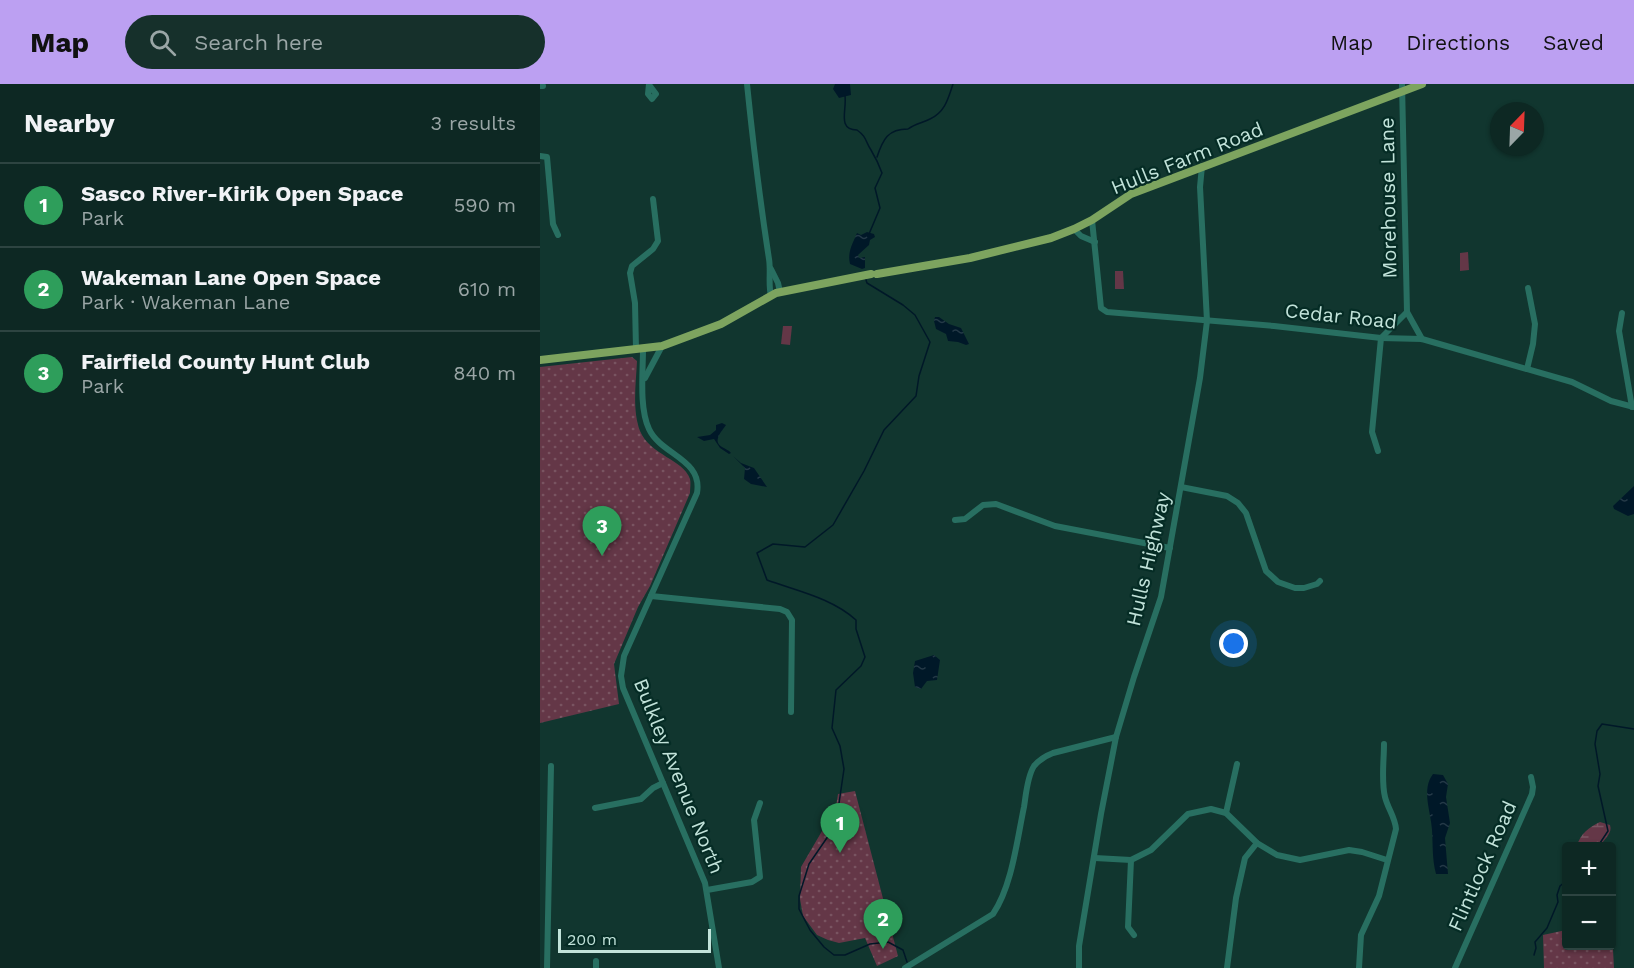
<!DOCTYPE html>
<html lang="en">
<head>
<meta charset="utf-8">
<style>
	:root { --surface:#0d2823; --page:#16302b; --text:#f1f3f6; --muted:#9aa6a6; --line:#2d4441; --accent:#bca0f2 }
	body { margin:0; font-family:"Work Sans",sans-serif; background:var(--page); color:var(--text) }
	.controls { position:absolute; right:18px; bottom:18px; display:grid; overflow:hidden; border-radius:6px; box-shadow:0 2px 4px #0004 }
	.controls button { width:54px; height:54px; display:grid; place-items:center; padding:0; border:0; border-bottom:2px solid var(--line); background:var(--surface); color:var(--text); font:30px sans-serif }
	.compass { position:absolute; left:950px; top:18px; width:54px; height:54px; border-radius:50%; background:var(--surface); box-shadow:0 2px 4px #0004; rotate:23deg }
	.scale { position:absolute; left:18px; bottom:15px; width:153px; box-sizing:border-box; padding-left:6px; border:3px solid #c2e3da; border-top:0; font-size:16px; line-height:21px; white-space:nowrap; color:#c2e3da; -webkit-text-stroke:4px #052c25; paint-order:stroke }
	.you { position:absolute; left:694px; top:560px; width:21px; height:21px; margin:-15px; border:4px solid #fff; border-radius:50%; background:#1a73e8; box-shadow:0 0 0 9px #1a73e833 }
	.badge { display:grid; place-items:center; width:39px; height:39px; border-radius:50%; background:var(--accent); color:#fff; font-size:20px; font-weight:700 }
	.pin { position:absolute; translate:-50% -50px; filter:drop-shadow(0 2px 3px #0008) }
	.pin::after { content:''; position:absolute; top:32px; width:21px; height:18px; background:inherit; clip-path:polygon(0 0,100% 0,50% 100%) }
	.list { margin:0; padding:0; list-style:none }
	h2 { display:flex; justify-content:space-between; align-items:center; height:78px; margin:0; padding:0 24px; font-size:26px }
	h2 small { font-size:20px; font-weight:400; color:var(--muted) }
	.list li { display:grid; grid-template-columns:39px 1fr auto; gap:18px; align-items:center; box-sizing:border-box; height:84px; padding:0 24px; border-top:2px solid var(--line) }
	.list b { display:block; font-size:22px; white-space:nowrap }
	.list p { margin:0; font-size:20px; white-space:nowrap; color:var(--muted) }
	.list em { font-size:20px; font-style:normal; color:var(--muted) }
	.icon { flex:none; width:33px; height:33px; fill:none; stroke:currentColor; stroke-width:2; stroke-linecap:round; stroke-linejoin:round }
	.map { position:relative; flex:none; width:1094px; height:884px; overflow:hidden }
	header { display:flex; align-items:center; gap:36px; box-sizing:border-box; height:84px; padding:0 30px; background:var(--accent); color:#111 }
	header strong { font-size:28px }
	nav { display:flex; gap:33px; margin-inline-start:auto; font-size:21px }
	.search { width:420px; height:54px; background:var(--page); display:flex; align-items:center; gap:15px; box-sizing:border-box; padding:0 21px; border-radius:33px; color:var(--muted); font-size:22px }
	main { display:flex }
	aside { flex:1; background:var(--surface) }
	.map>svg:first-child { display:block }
	.grass { fill:#643747 }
	.wetland { fill:url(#wetland-marsh) }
	.park { fill:url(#park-dots) }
	.water { fill:url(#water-ripples) }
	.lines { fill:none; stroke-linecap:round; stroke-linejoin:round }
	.stream { stroke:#001828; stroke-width:1.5 }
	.minor { stroke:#286f61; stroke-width:6 }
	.major { stroke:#7da45f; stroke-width:8 }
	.labels { text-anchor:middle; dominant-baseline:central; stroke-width:4.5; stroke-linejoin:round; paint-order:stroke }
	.street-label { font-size:20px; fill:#c2e3da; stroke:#052c25 }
</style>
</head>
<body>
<header>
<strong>Map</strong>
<div class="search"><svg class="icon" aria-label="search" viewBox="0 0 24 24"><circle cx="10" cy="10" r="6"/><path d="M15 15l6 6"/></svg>Search here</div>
<nav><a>Map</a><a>Directions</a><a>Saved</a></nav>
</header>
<main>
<aside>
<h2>Nearby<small>3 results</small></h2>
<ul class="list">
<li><span class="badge" style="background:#2e9e5b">1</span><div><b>Sasco River-Kirik Open Space</b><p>Park</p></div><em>590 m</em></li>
<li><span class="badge" style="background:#2e9e5b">2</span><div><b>Wakeman Lane Open Space</b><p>Park · Wakeman Lane</p></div><em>610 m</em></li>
<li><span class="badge" style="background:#2e9e5b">3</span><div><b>Fairfield County Hunt Club</b><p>Park</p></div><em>840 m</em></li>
</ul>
</aside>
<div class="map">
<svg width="1094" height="884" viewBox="0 0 1094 884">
	<defs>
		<pattern id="wetland-marsh" width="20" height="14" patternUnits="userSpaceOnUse" patternTransform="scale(1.5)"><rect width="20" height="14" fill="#643747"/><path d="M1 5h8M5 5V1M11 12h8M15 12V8" fill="none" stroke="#795461"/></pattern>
		<pattern id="park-dots" width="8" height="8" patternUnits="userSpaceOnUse" patternTransform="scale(1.5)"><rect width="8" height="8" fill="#643747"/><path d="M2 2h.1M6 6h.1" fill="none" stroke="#795461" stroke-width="1.8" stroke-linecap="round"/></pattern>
		<pattern id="water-ripples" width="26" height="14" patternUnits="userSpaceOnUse" patternTransform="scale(1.5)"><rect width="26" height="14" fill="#001828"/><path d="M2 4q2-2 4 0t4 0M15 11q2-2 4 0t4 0" fill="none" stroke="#243947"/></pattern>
	</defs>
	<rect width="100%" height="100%" fill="#11362f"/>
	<g class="grass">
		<polygon points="928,168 929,186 920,187 920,169"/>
		<polygon points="575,187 583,187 584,205 575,205"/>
		<polygon points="243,242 252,242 250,261 241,260"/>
	</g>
	<path class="wetland" d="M1060 738 1070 741C1073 749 1064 755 1060 762H1037C1040 750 1049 743 1060 738Z"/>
	<g class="park">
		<path d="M92 273 97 277C96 299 92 326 100 347 110 371 144 376 150 395 151 399 150 405 150 409L110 502 98 523 74 580 79 620 0 639V283Z"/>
		<polygon points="315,707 358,872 337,882 325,854 299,859 288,856 277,851 263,832 260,815 261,783 296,723 298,710"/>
		<polygon points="1026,846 1026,862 1072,862 1072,847 1074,884 1004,884 1003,851"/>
	</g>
	<g class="water">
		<polygon points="295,0 310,0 311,11 299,14 293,5"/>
		<path d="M327 148 334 150 335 153 330 156 329 161 318 171 319 174 325 173V184L322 185 310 180C307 168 313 159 317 149L321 151Z"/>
		<polygon points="395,233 399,233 409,240 421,244 429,260 426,261 418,258 408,257 406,250 396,245 394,237"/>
		<path d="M182 339 186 341C182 347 172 357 182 363 185 365 189 366 191 369L189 370 180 364 174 355 164 357 157 353 170 351 176 346V341Z"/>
		<polygon points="193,372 201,379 214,384 227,403 211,400 204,395 205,384"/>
		<polygon points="1094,402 1094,430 1088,432 1074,425 1073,422"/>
		<polygon points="394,571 400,576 397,596 387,597 381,605 375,603 373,589 375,577"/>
		<path d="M893 690 903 691 908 700 906 713 910 739 905 754 908 790H896C892 775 893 762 892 746 891 728 881 705 893 690Z"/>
	</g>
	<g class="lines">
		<g class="stream">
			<path d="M305 12C307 26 297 46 317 46 327 53 325 57 331 66 337 76 338 78 342 89L335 104 340 124 329 150"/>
			<path d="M337 73C343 55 348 45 368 45 375 40 382 39 390 35 405 28 408 15 413 0"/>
			<path d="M325 193 327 199 363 221 375 231 390 258 379 292 376 312 344 346 324 387 293 441 265 463 233 460 217 469 227 496C257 507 292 514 316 536V545L325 573 321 582 296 606 292 644 300 662 304 685 297 733 293 745 269 780 259 812V825L270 846 284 863 294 871H305L330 860 348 858 363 866 367 878"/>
			<polyline points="1058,762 1068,747 1058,702 1060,690 1055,660 1057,647 1062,640 1094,645"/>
			<polyline points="994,871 996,864 995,858 1007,844 1018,818 1017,811 1020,802 1026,797"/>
		</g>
		<g class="minor">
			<polyline points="109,0 108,10 112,15 116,10 110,2"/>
			<path d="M207 0C213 59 220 117 229 175 231 187 228 200 231 212"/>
			<polyline points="862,0 867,228 882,255"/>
			<polyline points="0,2 3,2"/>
			<polyline points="0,72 7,73 13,140 18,151"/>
			<polyline points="552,136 561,224 567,228 734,242 841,254 882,255 1032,298 1071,317 1094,323"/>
			<polyline points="534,145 541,152 555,158"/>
			<polyline points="231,185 238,199 240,208"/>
			<polyline points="1082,229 1079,247 1092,323"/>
			<polyline points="96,265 95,219 90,189 92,182 113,165 118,157 113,115"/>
			<path d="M103 265C103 288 99 324 109 345 121 371 163 375 157 409L84 572 81 592 83 604 165 799 179 884"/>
			<polyline points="987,285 993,260 995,240 988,204"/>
			<polyline points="105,294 122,262"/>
			<polyline points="838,367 832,348 841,254 867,228"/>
			<polyline points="641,403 687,412 698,419 706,429 726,487 738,498 755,504 764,504 777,500 780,497"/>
			<polyline points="415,436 425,435 443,421 456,420 515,442 630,464"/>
			<polyline points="111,512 240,525 247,528 252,536 251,628"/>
			<polyline points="55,724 101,715 113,704 123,699"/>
			<polyline points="686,729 697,680"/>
			<polyline points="555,774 591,776 611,766 648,730 671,725 686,729 717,759 737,771 760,776 809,766 822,768 847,776"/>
			<polyline points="591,776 588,843 594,851"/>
			<polyline points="167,806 212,798 220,793 214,736 220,719"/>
			<polyline points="56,877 56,884"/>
			<polyline points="7,884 11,682"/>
			<path d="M365 884 453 830C472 802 477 756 484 723 486 711 487 693 494 682 499 676 505 672 513 669L576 653"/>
			<polyline points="539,884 539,862 561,730 576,653 594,593 621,513 660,294 667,237 660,103 662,82"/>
			<polyline points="687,884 696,814 705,774 717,759"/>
			<path d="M819 884 821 851 839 812 856 745C855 733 848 725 845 713 841 697 844 677 844 660"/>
			<polyline points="915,884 992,710 993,703 991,693"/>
		</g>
		<g class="major">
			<polyline points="337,190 430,174 511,154 534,145 552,136 591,110 882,0"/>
			<polyline points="0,276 122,262 181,240 236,209 331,190"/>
		</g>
	</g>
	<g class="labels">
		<g class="street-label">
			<text transform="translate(647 74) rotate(-22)">Hulls Farm Road</text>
			<text transform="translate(848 114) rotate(-91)">Morehouse Lane</text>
			<text transform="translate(801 232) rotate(6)">Cedar Road</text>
			<text transform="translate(608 475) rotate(-77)">Hulls Highway</text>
			<text transform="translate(139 692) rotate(68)">Bulkley Avenue North</text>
			<text transform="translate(942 782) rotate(-66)">Flintlock Road</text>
		</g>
	</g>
</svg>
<div class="controls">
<button>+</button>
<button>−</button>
</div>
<svg class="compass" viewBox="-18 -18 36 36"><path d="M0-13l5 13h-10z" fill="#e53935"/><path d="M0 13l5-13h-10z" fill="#9aa6a6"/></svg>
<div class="scale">200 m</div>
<div class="you"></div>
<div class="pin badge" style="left:300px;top:769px;background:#2e9e5b">1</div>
<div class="pin badge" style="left:343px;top:865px;background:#2e9e5b">2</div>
<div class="pin badge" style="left:62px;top:472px;background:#2e9e5b">3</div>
</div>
</main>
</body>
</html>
